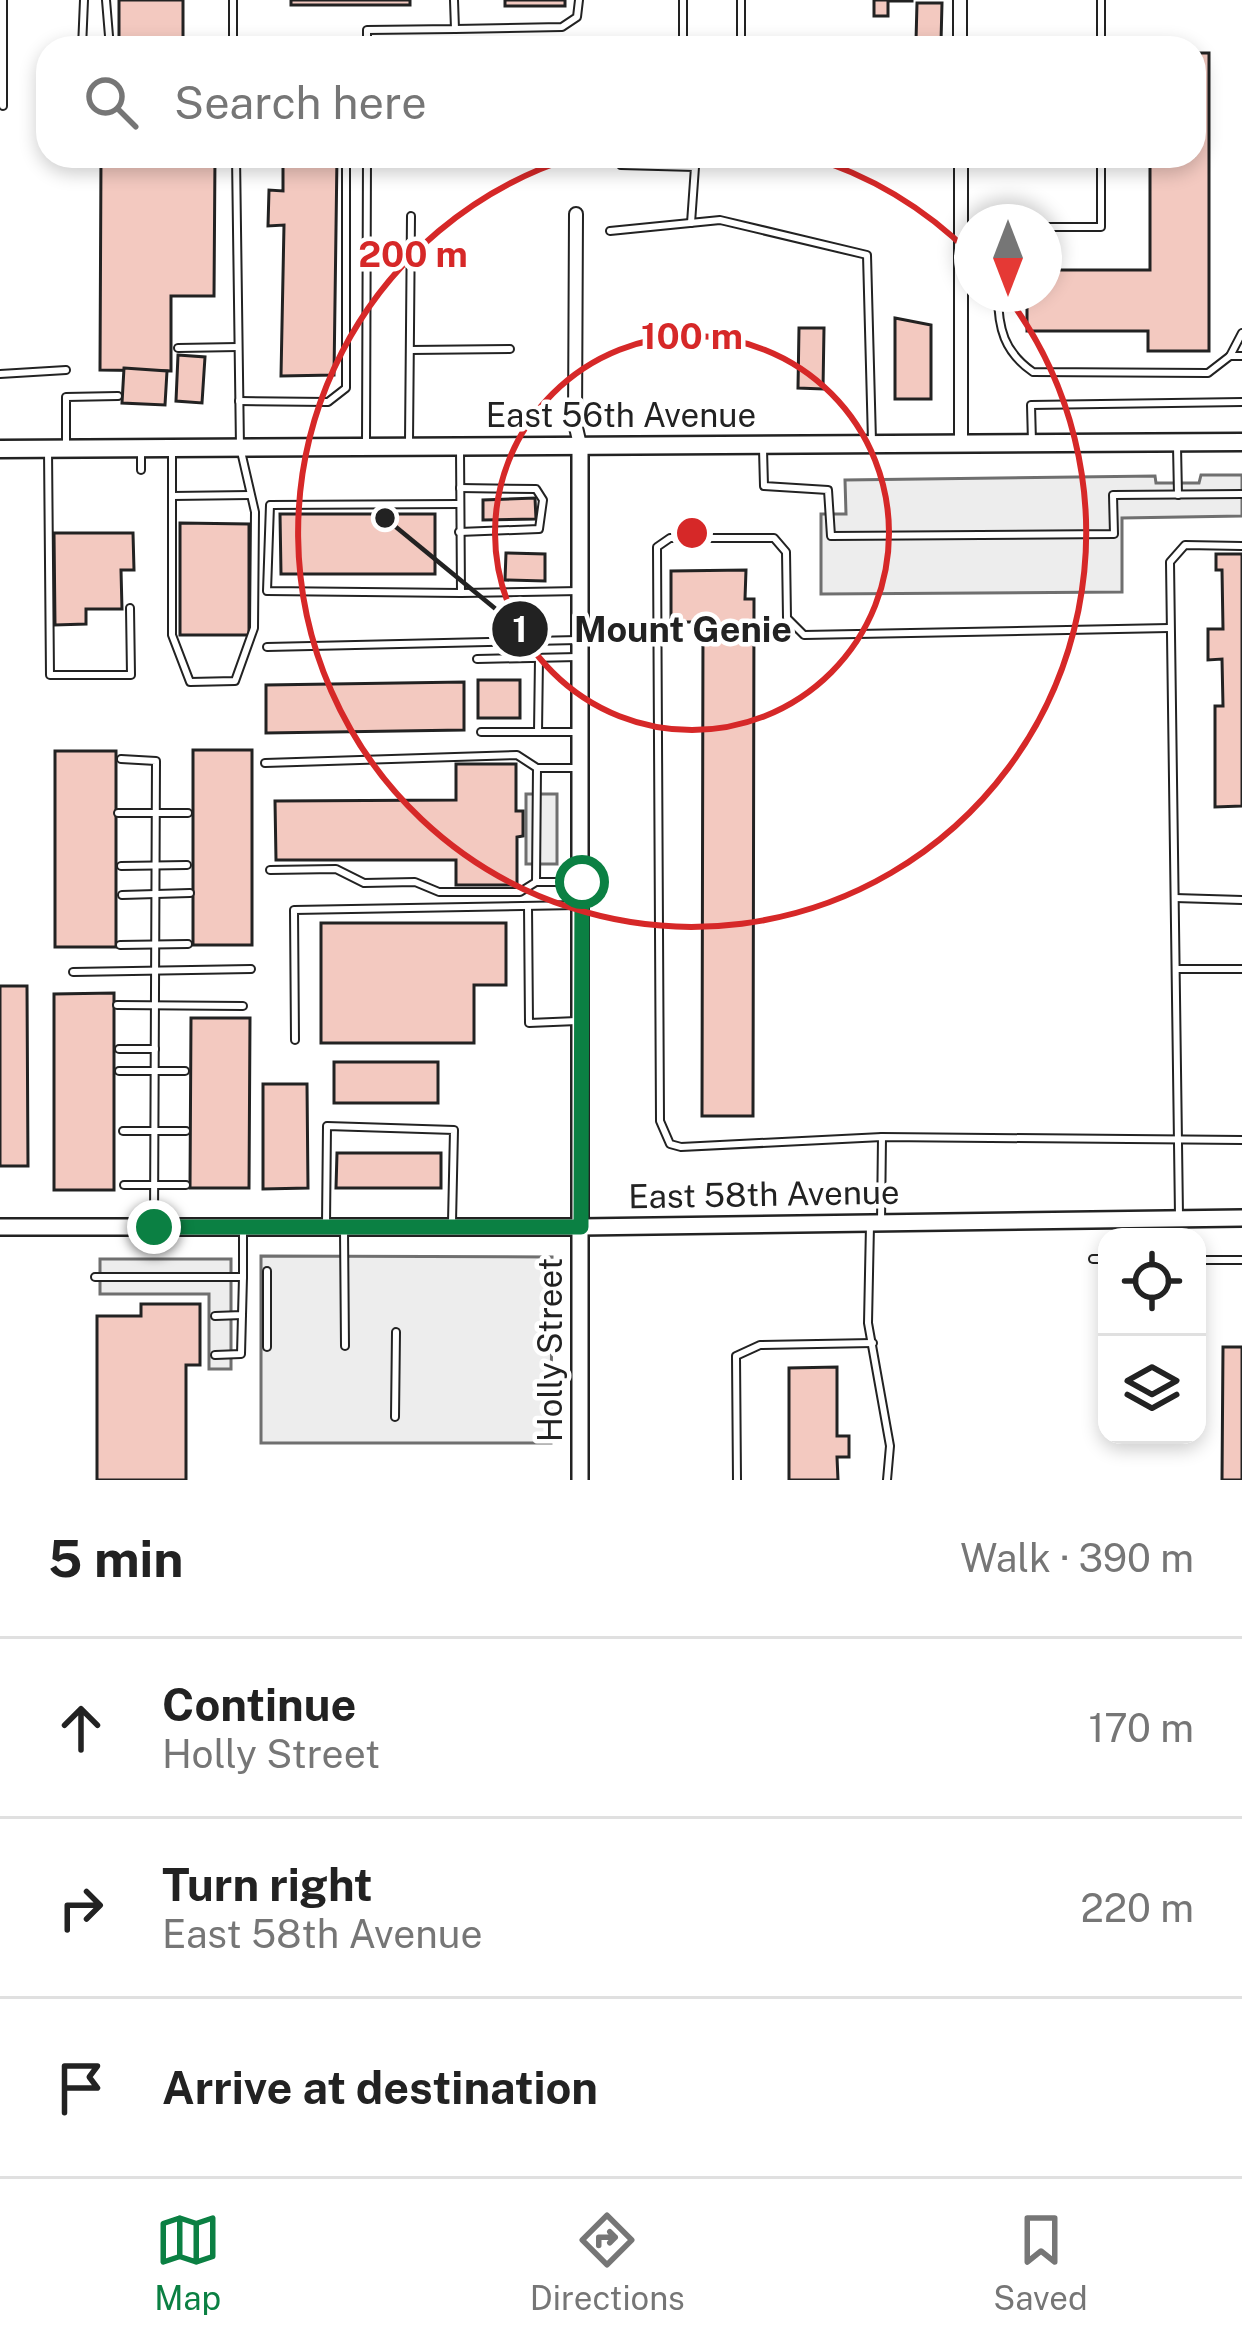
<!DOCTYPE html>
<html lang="en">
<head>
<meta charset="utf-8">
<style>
	:root { --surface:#fff; --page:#f6f6f6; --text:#222; --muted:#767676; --line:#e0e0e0; --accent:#0b8043 }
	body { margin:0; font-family:"Public Sans",sans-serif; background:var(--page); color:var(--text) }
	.controls { position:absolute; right:36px; bottom:36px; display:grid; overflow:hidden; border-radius:24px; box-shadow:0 6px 18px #0003 }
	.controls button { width:108px; height:108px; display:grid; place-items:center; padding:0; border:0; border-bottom:3px solid var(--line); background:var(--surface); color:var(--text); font:60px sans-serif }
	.compass { position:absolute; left:954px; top:204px; width:108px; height:108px; border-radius:50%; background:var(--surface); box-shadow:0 6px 18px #0003; rotate:180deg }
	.stop { position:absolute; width:36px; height:36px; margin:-27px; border:9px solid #0b8043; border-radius:50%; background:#fff }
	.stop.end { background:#0b8043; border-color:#fff; box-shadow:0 3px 12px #0008 }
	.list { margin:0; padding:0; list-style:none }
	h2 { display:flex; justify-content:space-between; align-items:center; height:156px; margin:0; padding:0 48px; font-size:51px }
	h2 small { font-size:39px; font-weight:400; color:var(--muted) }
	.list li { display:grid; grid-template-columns:78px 1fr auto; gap:36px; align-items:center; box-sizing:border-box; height:180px; padding:0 48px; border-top:3px solid var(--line) }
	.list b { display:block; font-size:45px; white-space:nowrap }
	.list p { margin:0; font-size:39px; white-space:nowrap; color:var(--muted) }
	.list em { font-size:39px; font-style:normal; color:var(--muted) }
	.icon { flex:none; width:66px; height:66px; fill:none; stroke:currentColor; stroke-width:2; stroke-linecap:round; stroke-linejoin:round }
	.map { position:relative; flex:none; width:1242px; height:1480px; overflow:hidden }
	.search { position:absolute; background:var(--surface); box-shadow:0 6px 18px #0003; left:36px; right:36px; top:36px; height:132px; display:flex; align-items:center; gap:30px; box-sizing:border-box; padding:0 42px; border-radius:36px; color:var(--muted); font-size:45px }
	.sheet { height:696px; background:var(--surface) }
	nav { display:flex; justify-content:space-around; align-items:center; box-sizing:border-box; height:168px; border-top:3px solid var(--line); background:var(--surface); font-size:33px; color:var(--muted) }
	nav a { display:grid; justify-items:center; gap:6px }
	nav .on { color:var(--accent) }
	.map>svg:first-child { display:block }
	.parking { fill:#ededed; stroke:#6f6f6f; stroke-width:3 }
	.building { fill:#f3c9c0; stroke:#222; stroke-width:3 }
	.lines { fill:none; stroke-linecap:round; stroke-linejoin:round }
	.service-casing { stroke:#222; stroke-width:10 }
	.minor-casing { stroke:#222; stroke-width:16 }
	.tertiary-casing { stroke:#222; stroke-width:20 }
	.secondary-casing { stroke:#222; stroke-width:21 }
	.service { stroke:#fff; stroke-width:6 }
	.minor { stroke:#fff; stroke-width:12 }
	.tertiary { stroke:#fff; stroke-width:15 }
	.secondary { stroke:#fff; stroke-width:16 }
	.route { stroke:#0b8043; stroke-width:15 }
	.ring { fill:none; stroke:#d62828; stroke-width:6 }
	.labels { text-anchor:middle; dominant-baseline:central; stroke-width:9; stroke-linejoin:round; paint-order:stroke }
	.street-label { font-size:33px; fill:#222; stroke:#fff }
	.centre { fill:#d62828; stroke:#fff; stroke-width:6 }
	.ring-label { font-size:36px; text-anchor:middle; font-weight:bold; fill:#d62828; stroke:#fff; stroke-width:9; stroke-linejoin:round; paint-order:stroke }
	.leader { fill:none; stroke:#222; stroke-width:4.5 }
	.callout-dot { fill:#222; stroke:#fff; stroke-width:4.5 }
	.mark-label { font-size:36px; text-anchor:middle; font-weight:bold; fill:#fff }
	.callout-label { font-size:36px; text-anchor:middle; font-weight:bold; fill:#222; stroke:#fff; stroke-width:9; stroke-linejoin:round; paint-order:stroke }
</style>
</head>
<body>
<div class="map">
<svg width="1242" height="1480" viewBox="0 0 1242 1480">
	<rect width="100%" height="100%" fill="#fff"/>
	<g class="parking">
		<polygon points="1201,475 1242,475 1242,516 1122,518 1122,592 821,594 821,514 846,514 845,480 1155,476 1156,483 1199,483"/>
		<rect x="526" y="794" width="31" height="70"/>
		<polygon points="261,1256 552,1257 551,1443 261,1443"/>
		<polygon points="100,1259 231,1259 231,1369 209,1369 209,1294 100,1294"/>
	</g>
	<g class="building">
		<rect x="119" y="0" width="64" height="38"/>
		<rect x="291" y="0" width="119" height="5"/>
		<rect x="505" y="0" width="60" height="6"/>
		<polygon points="874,0 912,0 912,1 888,1 888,16 874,16"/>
		<polygon points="917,3 942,3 941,42 916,41"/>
		<polygon points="1194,53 1209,53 1209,351 1148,351 1148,331 1027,331 1027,294 1044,294 1044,270 1150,270 1150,156 1194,156"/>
		<polygon points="101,156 215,156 214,296 171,296 171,371 100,370"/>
		<polygon points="283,156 337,156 334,375 281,376 284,225 268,226 269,190 283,191"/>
		<polygon points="895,318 931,325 931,399 895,399"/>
		<polygon points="799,328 824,328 823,389 798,388"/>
		<polygon points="178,355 205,357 202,403 176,401"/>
		<polygon points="124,368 167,371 165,405 122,403"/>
		<polygon points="535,498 536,519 483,520 483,500"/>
		<polygon points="280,514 435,514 435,574 281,574"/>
		<polygon points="180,523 249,524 249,635 180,635"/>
		<polygon points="54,533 133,533 134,570 121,570 122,609 86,609 86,624 55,625"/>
		<polygon points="506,553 545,554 545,581 505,580"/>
		<polygon points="1216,554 1242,554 1242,806 1215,807 1215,706 1223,706 1222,659 1208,660 1208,629 1223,629 1222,570 1216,570"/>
		<polygon points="746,570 745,599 754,599 753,1116 702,1116 703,622 671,622 671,571"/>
		<rect x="478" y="680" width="42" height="38"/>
		<polygon points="464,682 464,730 266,733 266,685"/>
		<rect x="193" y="750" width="59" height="195"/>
		<rect x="55" y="751" width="61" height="196"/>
		<polygon points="456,764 516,764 516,811 523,811 523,836 517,837 517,885 456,885 456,860 276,860 275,801 456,800"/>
		<polygon points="321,923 506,923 506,985 474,985 474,1043 321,1043"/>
		<polygon points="0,986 27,986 28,1166 0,1166"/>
		<polygon points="114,993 114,1190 54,1190 54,994"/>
		<polygon points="191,1018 250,1018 249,1188 190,1188"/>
		<rect x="334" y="1062" width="104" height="41"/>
		<polygon points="263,1084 307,1084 308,1188 263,1189"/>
		<polygon points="337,1153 441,1153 441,1188 336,1188"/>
		<polygon points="141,1304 200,1304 200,1365 186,1365 186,1480 97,1480 97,1316 141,1316"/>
		<polygon points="1223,1347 1242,1347 1242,1480 1222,1480"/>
		<polygon points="837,1367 837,1436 849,1436 849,1457 837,1457 838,1480 789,1480 789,1368"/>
	</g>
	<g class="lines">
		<defs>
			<g id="service">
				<polyline points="106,0 110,48"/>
				<polyline points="233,0 233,46 367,43"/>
				<polyline points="1101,0 1101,48"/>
				<polyline points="455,29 562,27 577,17 579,0"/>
				<polyline points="82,48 84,0"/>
				<polyline points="367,48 367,30 455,29 454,0"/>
				<polyline points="683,48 683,0"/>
				<polyline points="741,48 741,0"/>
				<polyline points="3,106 3,0"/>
				<polyline points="621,165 695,167 691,223"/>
				<polyline points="1044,227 1101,227 1101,156"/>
				<polyline points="610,231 720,220 867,255 872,441"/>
				<path d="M998 294C998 328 1004 352 1033 372L1208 373 1230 356H1242"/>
				<polyline points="178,348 238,347"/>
				<polyline points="410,350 510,349"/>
				<polyline points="1230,356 1242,333"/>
				<polyline points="0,374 66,370"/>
				<polyline points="239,401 328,402 346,388 346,156"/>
				<polyline points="409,442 411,216"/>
				<polyline points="1032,442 1031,405 1242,402"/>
				<polyline points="66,444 66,397 118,396"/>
				<polyline points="366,446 367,156"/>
				<polyline points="1177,446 1178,495"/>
				<polyline points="48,449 50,675 131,675 130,608"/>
				<polyline points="460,449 461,593 580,591"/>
				<polyline points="763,449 764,486 828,490 831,536 1114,534 1113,495 1242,494"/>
				<polyline points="141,451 141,470"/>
				<polyline points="172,454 172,635 190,682 235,681 254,628 255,512 240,447 236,156"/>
				<polyline points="172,496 250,495"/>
				<polyline points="459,504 270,505 267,591 461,593"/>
				<polyline points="459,532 539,529 543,500 536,489 460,488"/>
				<polyline points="1169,628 804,635 787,618 786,552 774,538 670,538 657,547 660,1121 670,1144 681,1147 882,1137 1242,1140"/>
				<polyline points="267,647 578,640"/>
				<polyline points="477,659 578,657"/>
				<polyline points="481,732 578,732"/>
				<polyline points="538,732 539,658"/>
				<polyline points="121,759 156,761 154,1223"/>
				<polyline points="265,763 517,755 537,768"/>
				<polyline points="578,768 537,768 536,882 578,882"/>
				<polyline points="118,813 188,813"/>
				<polyline points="121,866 187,865"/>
				<polyline points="270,870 336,869 364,883 415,882 439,892 520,892 536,882"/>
				<polyline points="122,895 190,893"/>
				<polyline points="1175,898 1242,900"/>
				<polyline points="528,906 529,1023 577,1021"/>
				<polyline points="120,945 188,944"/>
				<polyline points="1176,969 1242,969"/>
				<polyline points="73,972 251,969"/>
				<polyline points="117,1005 243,1006"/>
				<polyline points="295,1040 294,910 578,905"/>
				<polyline points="119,1049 155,1049"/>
				<polyline points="119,1071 185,1071"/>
				<polyline points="123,1131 186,1131"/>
				<polyline points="124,1185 186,1185"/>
				<polyline points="1179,1215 1170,562 1185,545 1242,546"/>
				<polyline points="881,1222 882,1137"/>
				<polyline points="326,1224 327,1126 454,1130 452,1222"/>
				<polyline points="870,1225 868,1323 890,1446 887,1480"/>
				<polyline points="344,1230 345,1346"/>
				<polyline points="1093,1259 1107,1259"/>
				<polyline points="1197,1260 1242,1260"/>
				<polyline points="267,1271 267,1347"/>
				<polyline points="95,1277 243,1277 243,1231"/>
				<polyline points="215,1316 242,1315 243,1277"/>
				<polyline points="215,1355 241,1354 242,1315"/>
				<polyline points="395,1417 396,1332"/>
				<polyline points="737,1480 736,1356 760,1345 873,1343"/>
			</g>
			<g id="minor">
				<polyline points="960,0 960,48"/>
				<polyline points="961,156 961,444"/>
				<polyline points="576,214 575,423 580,445"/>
			</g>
			<g id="tertiary">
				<polyline points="0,1227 581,1227 1242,1218"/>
				<polyline points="580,1480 580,445"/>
			</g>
			<polyline id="secondary" points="0,449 1242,442"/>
		</defs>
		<use href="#service" class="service-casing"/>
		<use href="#minor" class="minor-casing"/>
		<use href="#tertiary" class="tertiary-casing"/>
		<use href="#secondary" class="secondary-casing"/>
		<use href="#service" class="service"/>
		<use href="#minor" class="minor"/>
		<use href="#tertiary" class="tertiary"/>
		<use href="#secondary" class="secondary"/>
	</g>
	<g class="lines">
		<polyline class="route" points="154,1227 581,1227 582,882"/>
	</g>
	<g class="ring">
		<circle cx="692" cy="533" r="197"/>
		<path d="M807 156A394 394 0 0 1 971 254M1007 296A394 394 0 1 1 577 156"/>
	</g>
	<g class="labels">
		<g class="street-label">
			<text x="621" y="415">East 56th Avenue</text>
			<text transform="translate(764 1194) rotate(-1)">East 58th Avenue</text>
			<text transform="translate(550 1350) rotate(-90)">Holly Street</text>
		</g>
	</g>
	<circle cx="692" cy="533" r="18" class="centre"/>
	<g class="ring-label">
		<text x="413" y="267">200 m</text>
		<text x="692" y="349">100 m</text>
	</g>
	<path class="leader" d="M385 518L520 629"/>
	<g class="callout-dot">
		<circle cx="385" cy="518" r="12"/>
		<circle cx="520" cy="629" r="30"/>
	</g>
	<g class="mark-label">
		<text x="520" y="642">1</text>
	</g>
	<g class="callout-label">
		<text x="683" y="642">Mount Genie</text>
	</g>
</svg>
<div class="controls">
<button><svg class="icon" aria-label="locate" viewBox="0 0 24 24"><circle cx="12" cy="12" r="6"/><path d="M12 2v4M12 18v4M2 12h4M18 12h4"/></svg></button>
<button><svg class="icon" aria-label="layers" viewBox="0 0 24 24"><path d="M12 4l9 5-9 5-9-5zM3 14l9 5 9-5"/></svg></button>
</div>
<svg class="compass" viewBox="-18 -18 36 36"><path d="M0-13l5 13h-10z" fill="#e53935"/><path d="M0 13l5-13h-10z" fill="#767676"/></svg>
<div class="stop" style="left:582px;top:882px"></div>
<div class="stop end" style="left:154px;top:1227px"></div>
<div class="search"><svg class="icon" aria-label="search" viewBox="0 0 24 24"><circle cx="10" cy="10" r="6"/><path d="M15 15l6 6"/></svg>Search here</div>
</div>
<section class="sheet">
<h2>5 min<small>Walk · 390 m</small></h2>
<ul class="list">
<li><svg class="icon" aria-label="ahead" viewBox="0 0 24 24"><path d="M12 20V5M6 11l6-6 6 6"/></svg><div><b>Continue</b><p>Holly Street</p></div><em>170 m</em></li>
<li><svg class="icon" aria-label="right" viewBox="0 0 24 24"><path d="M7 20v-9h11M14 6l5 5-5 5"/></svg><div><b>Turn right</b><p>East 58th Avenue</p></div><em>220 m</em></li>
<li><svg class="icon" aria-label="arrive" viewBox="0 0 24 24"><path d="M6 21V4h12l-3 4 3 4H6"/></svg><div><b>Arrive at destination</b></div></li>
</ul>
</section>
<nav>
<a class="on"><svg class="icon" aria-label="map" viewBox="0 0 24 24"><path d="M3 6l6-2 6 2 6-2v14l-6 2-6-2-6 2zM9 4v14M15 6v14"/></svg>Map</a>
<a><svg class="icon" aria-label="directions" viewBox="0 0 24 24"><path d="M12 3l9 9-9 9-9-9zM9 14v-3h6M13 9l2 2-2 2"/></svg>Directions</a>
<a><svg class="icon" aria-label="saved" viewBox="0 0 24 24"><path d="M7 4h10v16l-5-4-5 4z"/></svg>Saved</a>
</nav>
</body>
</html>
